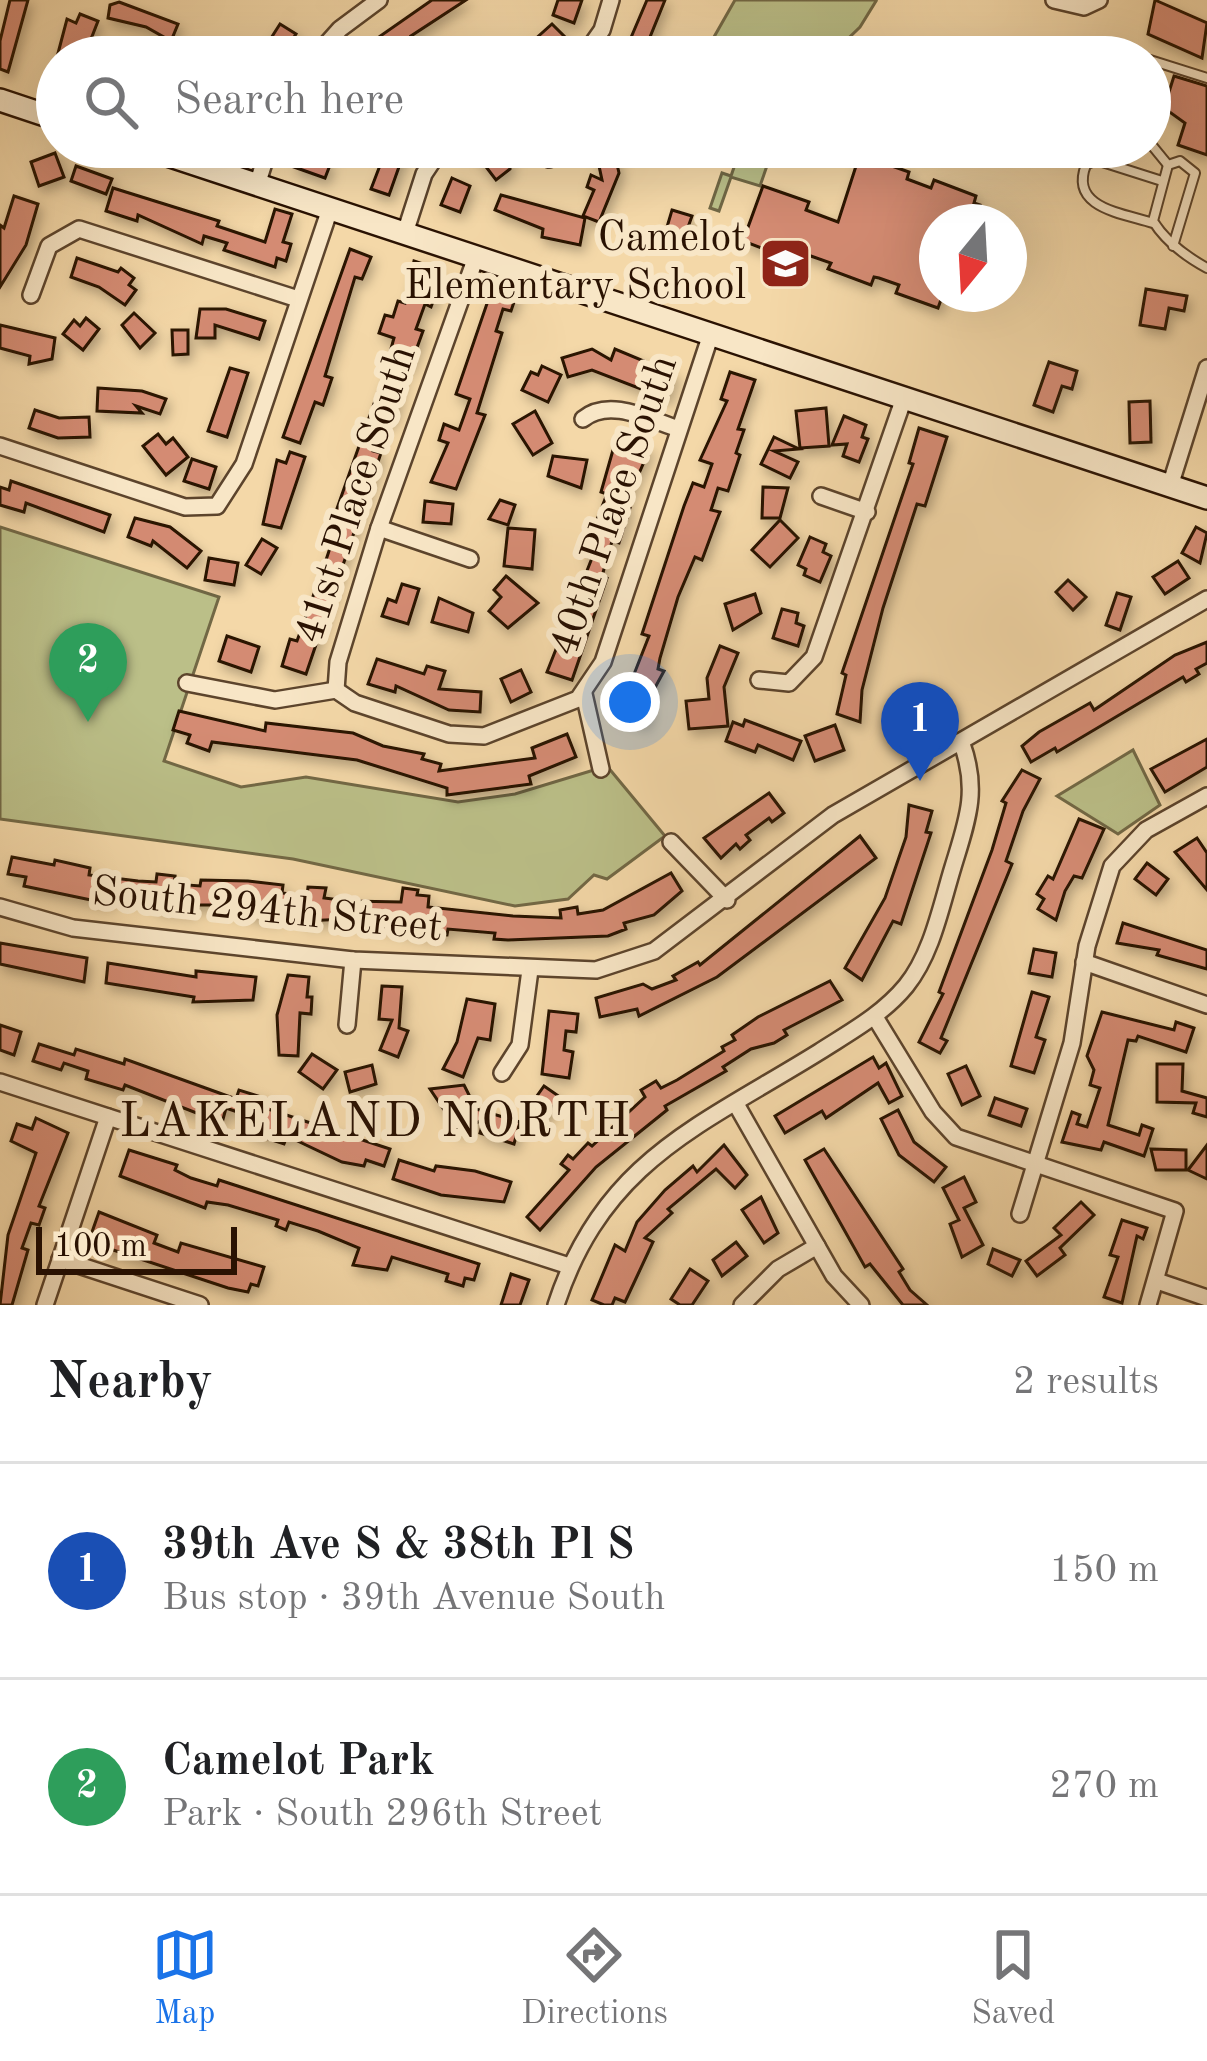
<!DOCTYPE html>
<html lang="en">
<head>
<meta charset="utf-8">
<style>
	:root { --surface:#fff; --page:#f2f2f2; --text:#202124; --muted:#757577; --line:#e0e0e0; --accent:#1a73e8 }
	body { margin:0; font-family:"Old Standard TT",serif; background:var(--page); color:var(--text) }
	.compass { position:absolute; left:919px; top:204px; width:108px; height:108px; border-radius:50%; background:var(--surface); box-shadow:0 12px 48px #0002; rotate:198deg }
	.scale { position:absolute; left:36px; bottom:30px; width:201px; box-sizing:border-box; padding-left:12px; border:6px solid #2a1202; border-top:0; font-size:33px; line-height:42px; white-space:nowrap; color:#2a1202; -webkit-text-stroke:9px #f8e6c6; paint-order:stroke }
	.you { position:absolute; left:630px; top:702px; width:42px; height:42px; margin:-30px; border:9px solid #fff; border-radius:50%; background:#1a73e8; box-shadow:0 0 0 18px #1a73e833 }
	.badge { display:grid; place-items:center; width:78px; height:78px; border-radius:50%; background:var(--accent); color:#fff; font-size:39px; font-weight:700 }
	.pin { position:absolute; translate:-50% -99px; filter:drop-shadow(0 3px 6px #0008) }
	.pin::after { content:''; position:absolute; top:63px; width:42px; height:36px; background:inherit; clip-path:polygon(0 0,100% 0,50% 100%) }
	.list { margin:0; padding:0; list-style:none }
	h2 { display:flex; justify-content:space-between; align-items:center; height:156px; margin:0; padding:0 48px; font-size:51px }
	h2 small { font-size:39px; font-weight:400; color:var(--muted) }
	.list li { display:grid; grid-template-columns:78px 1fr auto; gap:36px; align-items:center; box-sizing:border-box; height:216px; padding:0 48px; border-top:3px solid var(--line) }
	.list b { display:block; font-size:45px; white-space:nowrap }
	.list p { margin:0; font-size:39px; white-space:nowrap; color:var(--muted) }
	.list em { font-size:39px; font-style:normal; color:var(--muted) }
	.icon { flex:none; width:66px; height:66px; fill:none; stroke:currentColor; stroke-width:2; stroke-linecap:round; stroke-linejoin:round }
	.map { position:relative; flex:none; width:1207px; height:1305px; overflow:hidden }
	.search { position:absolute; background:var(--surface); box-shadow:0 12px 48px #0002; left:36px; right:36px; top:36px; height:132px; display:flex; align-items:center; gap:30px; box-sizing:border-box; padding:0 42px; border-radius:66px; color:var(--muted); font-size:45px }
	.sheet { height:588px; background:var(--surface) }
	nav { display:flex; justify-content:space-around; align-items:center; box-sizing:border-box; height:168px; border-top:3px solid var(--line); background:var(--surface); font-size:33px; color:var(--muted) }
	nav a { display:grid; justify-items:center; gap:6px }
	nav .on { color:var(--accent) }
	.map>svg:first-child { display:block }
	.green { fill:#bbbf88; stroke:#726845; stroke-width:3 }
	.building { fill:#d48b73; stroke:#2a1202; stroke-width:3; filter:url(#shadow) }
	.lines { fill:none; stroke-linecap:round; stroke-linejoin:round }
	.lane-casing { stroke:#5c442c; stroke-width:12 }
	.street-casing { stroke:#5c442c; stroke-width:20 }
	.secondary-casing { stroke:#2a1202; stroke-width:26 }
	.lane { stroke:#f8e6c6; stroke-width:8 }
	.street { stroke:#f8e6c6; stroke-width:15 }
	.secondary { stroke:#f8e6c6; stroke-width:21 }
	.labels { text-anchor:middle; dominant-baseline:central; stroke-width:12; stroke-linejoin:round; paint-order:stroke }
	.poi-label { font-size:42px; fill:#2a1202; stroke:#f8e6c6; text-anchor:end }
	.street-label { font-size:42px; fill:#2a1202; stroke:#f8e6c6 }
	.quarter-label { font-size:48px; letter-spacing:3px; fill:#2a1202; stroke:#f8e6c6 }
</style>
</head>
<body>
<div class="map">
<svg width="1207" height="1305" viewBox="0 0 1207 1305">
	<defs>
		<filter id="shadow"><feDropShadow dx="3.5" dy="6" stdDeviation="6" flood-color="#0004"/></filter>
	</defs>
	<rect width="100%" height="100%" fill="#f4d8a8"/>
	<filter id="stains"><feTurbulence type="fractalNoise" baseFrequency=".00167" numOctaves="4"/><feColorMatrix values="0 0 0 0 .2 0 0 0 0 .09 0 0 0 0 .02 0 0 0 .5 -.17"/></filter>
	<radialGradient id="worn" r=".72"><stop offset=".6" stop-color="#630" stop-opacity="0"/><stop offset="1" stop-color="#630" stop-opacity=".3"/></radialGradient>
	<g class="green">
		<polygon points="735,0 874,0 876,1 860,27 829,57 713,57 714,37"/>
		<polygon points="741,147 770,157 760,186 731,177 719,211 710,208 722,173 731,176"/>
		<polygon points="0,527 219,597 164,761 241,787 306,777 458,802 515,794 607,766 665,836 607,879 594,875 568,899 515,906 293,859 0,819"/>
		<polygon points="1133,750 1160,805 1118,834 1057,796"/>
	</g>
	<g class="building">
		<polygon points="10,0 28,0 8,72 0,69 0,41"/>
		<polygon points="432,0 466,0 411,36 414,40 398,52 395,48 387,54 376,39"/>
		<polygon points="558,0 582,0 574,23 553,15"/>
		<polygon points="647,0 665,0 648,42 660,47 656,57 630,57 624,54"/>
		<polygon points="1155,0 1207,23 1202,58 1148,34"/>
		<polygon points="119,2 178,24 171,41 146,27 108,18 110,5"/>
		<polygon points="80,14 98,21 84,57 57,57 67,19 76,23"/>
		<polygon points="280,24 296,34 281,57 259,57"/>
		<polygon points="552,24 565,37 543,57 497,57 522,45 524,49"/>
		<polygon points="174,45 209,51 208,57 172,57"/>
		<polygon points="1174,76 1207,86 1207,155 1178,145 1185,123 1164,108"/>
		<polygon points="301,147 326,147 321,161 330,165 325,178 294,167"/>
		<polygon points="387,147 406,147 389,195 371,189"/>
		<polygon points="488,147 500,147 510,161 510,169 496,180 477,155"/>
		<polygon points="595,147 613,147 619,173 599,222 583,216 594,190 587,187 591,175 602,180"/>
		<polygon points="55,153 64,177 39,186 31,162"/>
		<polygon points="866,157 909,172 907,179 931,188 934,180 976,196 974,203 980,205 974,222 937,222 937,294 943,294 938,308 896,293 899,285 879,278 874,277 871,285 828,269 831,263 808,255 793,250 790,259 743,241 763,186 809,202 806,210 838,222 857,163 863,165"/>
		<polygon points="76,166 112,179 106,194 71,181"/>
		<polygon points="452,178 470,186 460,212 441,205"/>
		<polygon points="113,188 219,221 217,226 265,242 275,209 292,214 283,242 291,244 286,261 277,258 275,267 224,250 227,243 204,236 202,244 138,215 137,221 106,211"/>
		<polygon points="501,195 585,218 580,245 542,237 543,229 495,210"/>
		<polygon points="14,196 38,204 26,245 0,287 0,225 4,228"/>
		<polygon points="672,210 692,216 686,233 667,227"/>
		<polygon points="350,249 371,257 362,279 355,277 325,376 332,378 323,405 315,402 300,443 283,437"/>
		<polygon points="77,258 118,272 121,268 134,278 129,285 136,290 125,305 99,287 71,277"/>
		<polygon points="414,261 438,269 431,289 437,291 431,307 425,304 416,329 423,331 410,367 405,366 394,416 380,428 373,451 381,453 306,674 282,666 290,639 297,641 325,563 334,536 328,534 382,381 394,338 379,333 385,315 393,317 398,301 405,303"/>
		<polygon points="493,286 517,293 511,311 503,309 496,331 502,333 477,413 485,415 456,489 431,482 448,443 439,440 444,424 459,430 470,399 456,394"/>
		<polygon points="1146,289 1187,296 1184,311 1169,308 1165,329 1140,325"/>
		<polygon points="200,309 226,309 265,321 259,339 215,325 215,338 196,338"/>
		<polygon points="134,313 155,333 140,348 122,325"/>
		<polygon points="86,318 99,329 83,350 63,334 74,320 80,326"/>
		<polygon points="0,325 55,338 52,359 29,364 30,356 0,348"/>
		<polygon points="172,330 188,330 188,354 173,355"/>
		<polygon points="592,349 611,360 615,349 675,374 667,399 592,370 568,377 562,358"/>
		<polygon points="1049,362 1077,371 1072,389 1062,386 1053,412 1034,405"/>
		<polygon points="542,366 561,375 548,402 522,390 531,372 538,375"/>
		<polygon points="230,368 248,373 227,437 208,431"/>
		<polygon points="730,372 755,380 738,429 744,430 736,453 740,455 728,491 718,488 711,510 720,512 716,522 702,560 695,557 678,597 660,658 658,669 664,671 645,706 651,708 645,724 618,715 649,636 642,634 684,506 693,483 704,487 712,464 700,460 727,401 721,399"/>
		<polygon points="98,388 142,391 166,399 160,414 136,406 142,413 97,411"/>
		<polygon points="1150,401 1151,442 1130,443 1129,402"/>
		<polygon points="826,408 829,446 800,448 796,411"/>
		<polygon points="35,410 59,418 89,417 90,437 58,438 29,428"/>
		<polygon points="535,411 552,443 533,455 513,424"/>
		<polygon points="844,416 866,425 862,437 868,439 859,462 843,456 847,444 832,445"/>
		<polygon points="919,428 947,437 925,506 917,504 883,608 862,690 860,722 837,714 846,675 842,673 913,464 909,463"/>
		<polygon points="158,434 166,444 173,438 188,457 166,475 143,446"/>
		<polygon points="774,437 799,449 774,451 798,462 790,478 761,464"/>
		<polygon points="615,443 650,448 625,506 630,508 619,543 612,541 602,576 607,578 572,680 547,672 592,558 583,555 607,494 601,492"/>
		<polygon points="290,452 305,457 281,528 263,524 277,460 286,463"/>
		<polygon points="553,456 587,460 581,488 548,476"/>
		<polygon points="192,459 216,467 209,489 184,481"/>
		<polygon points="11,481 110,515 104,532 26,503 24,512 0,505 0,487 9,490"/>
		<polygon points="763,487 788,488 780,518 762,518"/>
		<polygon points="500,500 515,505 508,525 489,519"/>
		<polygon points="425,501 453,504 451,524 423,522"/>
		<polygon points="135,518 170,527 201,551 187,568 153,541 151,546 128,537"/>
		<polygon points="780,520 798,538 770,567 752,550"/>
		<polygon points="1196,527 1207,533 1200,563 1182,553"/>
		<polygon points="508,528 535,530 532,569 504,566"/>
		<polygon points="810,537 826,544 823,552 831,556 820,582 804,575 806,569 798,565"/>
		<polygon points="262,539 277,548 261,574 246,565"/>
		<polygon points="209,558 238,563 234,585 205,580"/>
		<polygon points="1178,561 1189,578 1165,594 1153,577"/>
		<polygon points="506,576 538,603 508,628 489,611 501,597 494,590"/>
		<polygon points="1068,580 1086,597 1073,610 1056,592"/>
		<polygon points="402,584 419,589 408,624 382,616 388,599 396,602"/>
		<polygon points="1117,593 1131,597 1120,630 1106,625"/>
		<polygon points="755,594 761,613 733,630 725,604"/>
		<polygon points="439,598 473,613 468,632 432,622"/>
		<polygon points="782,609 798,613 796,623 804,626 798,646 773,638"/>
		<polygon points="227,636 259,647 251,672 219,661"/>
		<polygon points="1207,642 1207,663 1196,669 1199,674 1186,682 1183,677 1057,752 1055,748 1031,762 1022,746 1039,732 1090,703 1094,710 1175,655"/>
		<polygon points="720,646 738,653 724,687 728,726 689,729 686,701 709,699 707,678"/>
		<polygon points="377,659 424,674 427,666 445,671 439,689 481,692 480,712 449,710 396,686 395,692 368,684"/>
		<polygon points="521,670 531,692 511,702 501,679"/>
		<polygon points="179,711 265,731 266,723 353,733 383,746 424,754 422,759 441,764 439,771 535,758 532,748 567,734 576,757 529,776 531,784 447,795 447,788 357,760 212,742 209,751 187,743 190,735 173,730"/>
		<polygon points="745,720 801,741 793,760 758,745 755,752 726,741 733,722 743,726"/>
		<polygon points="835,725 844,750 815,761 805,736"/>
		<polygon points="1207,739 1207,767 1165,792 1151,769"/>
		<polygon points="1022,770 1040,779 1023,811 1006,861 1012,864 941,1038 947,1041 940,1053 919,1042 943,994 939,992 992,850 1006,803 1002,801"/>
		<polygon points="769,793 784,813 772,822 769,818 746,835 750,840 740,849 736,844 721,858 704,838"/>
		<polygon points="909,805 932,811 926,832 931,833 901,924 893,921 862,980 845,968 885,898 906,837"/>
		<polygon points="1079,819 1104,829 1082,878 1074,876 1065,891 1056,920 1038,909 1044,899 1037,894 1048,876 1053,879"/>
		<polygon points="860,836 876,858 717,977 639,1016 637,1009 600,1017 596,998 643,984 652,989 676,980 673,976 698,962 700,965"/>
		<polygon points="1197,838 1207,853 1207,890 1175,852"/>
		<polygon points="12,857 54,865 55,860 90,868 89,875 138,881 156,882 157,874 175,876 174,884 200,886 201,880 248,881 283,885 282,893 307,896 308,887 326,888 324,898 349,901 401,902 403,888 418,890 417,895 429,896 428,907 513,916 561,918 560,910 577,907 578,914 603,910 671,873 682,891 654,915 624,923 626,929 608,936 508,940 494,939 495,933 448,929 447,935 425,934 347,919 304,921 304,916 277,913 277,918 261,917 214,905 192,905 192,911 156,908 157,902 110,894 109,903 91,900 24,886 26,877 8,874"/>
		<polygon points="1147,863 1168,879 1156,895 1135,879"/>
		<polygon points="1123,923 1207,950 1207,969 1157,955 1159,950 1117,943"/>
		<polygon points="0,943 87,958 84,982 0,964"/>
		<polygon points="1034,949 1056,953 1052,977 1029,973"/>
		<polygon points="108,963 196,977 196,971 256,977 253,1000 193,1002 194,997 106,983"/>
		<polygon points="288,975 309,977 307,997 312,997 311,1014 300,1013 298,1056 279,1055 277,1015"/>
		<polygon points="830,981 842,1000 784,1030 787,1035 774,1043 751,1049 723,1067 726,1071 665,1106 667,1110 596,1167 540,1230 527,1217 569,1170 561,1164 568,1155 573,1159 588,1143 592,1146 645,1097 641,1090 656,1081 661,1088 677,1080 724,1051 722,1047 735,1040 732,1035 758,1017"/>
		<polygon points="382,986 402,987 399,1028 408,1031 398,1057 380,1050 392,1020 379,1019"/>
		<polygon points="1032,992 1049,997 1036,1037 1045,1040 1034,1073 1011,1066"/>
		<polygon points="467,999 495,1004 490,1040 478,1038 463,1077 443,1069 457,1042"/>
		<polygon points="549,1011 578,1014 576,1032 566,1031 564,1050 573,1052 569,1078 542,1074"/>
		<polygon points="1102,1012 1174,1030 1176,1022 1194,1028 1186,1052 1138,1036 1136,1041 1128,1040 1108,1125 1139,1135 1142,1125 1153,1129 1144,1156 1104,1142 1101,1150 1062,1142 1072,1112 1080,1115 1077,1124 1087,1127 1100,1088 1090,1085 1094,1070 1087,1056"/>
		<polygon points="0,1025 21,1032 14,1055 0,1050"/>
		<polygon points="39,1044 74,1055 76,1049 124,1064 125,1059 236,1099 239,1090 274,1101 271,1110 390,1149 384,1166 366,1160 364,1166 342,1162 287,1136 284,1144 247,1132 252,1117 226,1108 222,1123 125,1085 123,1090 86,1079 88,1071 64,1063 61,1070 33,1061"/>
		<polygon points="312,1054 337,1070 323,1089 299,1072"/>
		<polygon points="873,1057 879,1068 886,1063 902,1096 889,1103 878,1083 826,1118 822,1111 785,1133 775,1116"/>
		<polygon points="1157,1064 1183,1064 1182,1091 1207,1098 1207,1117 1193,1113 1196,1103 1157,1102"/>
		<polygon points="372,1065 376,1084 350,1092 345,1072"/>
		<polygon points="966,1066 980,1096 962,1105 948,1074"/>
		<polygon points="464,1085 476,1109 520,1122 514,1144 480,1133 484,1119 459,1132 430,1089"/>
		<polygon points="544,1086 560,1097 543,1121 527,1110"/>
		<polygon points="995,1098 1027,1109 1021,1126 989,1115"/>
		<polygon points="898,1110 914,1142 946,1167 934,1182 899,1155 881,1119"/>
		<polygon points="36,1118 68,1133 39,1206 45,1208 39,1225 31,1223 22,1248 28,1250 12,1305 0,1305 8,1235 36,1153 11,1141 17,1124 32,1129"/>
		<polygon points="724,1145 747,1175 735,1188 716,1169 668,1209 672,1213 645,1238 653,1242 625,1302 615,1298 612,1305 604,1305 592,1300 615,1245 625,1251 637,1222 665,1190 693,1166 697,1172"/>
		<polygon points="1207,1145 1207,1179 1188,1170"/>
		<polygon points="824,1149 903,1269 899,1272 910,1290 927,1305 903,1305 870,1264 865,1267 805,1160"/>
		<polygon points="1151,1149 1186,1150 1186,1170 1156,1170"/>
		<polygon points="129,1150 177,1165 175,1170 191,1178 217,1186 219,1180 479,1264 474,1280 465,1278 463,1286 446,1281 448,1274 392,1257 387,1270 353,1265 359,1248 318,1231 289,1222 286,1230 276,1226 278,1220 228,1205 207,1202 205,1208 120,1176"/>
		<polygon points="399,1160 434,1171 436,1166 475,1171 511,1182 504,1202 441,1195 393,1179"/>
		<polygon points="964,1177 976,1202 964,1208 983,1245 962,1257 950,1224 959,1220 943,1188"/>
		<polygon points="761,1197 778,1233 764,1243 742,1210"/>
		<polygon points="1081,1202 1094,1215 1060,1248 1065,1255 1037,1276 1026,1261 1061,1235 1054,1228"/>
		<polygon points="99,1212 157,1235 154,1243 178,1252 181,1243 264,1267 258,1286 251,1284 248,1292 228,1288 98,1245 101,1235 92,1232"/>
		<polygon points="1122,1220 1147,1228 1143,1239 1137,1236 1122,1303 1104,1297 1118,1257 1110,1255"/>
		<polygon points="736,1242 747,1256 722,1276 713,1260"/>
		<polygon points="993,1249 1020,1260 1012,1276 988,1264"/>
		<polygon points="690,1269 708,1281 692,1305 680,1305 671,1299"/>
		<polygon points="511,1274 529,1280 520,1305 501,1305"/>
	</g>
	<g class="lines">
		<defs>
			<g id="lane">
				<polyline points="1137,57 1139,57"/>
				<polyline points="1150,60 1207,78"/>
				<polyline points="1150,99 1156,101 1150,120"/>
				<polyline points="1150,143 1168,165"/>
				<path d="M1153 223C1122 213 1069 208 1086 165L1096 160 1162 181"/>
				<path d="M1173 246 1195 173 1180 161 1168 165 1153 221C1166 242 1185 256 1207 268"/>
			</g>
			<g id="street">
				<polyline points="1054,0 1084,7 1099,0"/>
				<polyline points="315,57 340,29 379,0"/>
				<polyline points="583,57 602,30 611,0"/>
				<polyline points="543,147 549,159"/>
				<polyline points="257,185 269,147"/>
				<polyline points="405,233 424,174 442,147"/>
				<polyline points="31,295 49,246 79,229 298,299"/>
				<path d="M583 419C610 397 650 420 679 429"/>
				<polyline points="0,446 185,507 217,506 244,464 330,209"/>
				<polyline points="1170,486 1207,368"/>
				<polyline points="821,496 867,512"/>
				<polyline points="379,528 470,559"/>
				<polyline points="759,680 789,683 814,657 904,398"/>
				<polyline points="187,683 275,700 336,690 355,703 449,734 484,736 578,699 603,662 711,334"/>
				<polyline points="336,690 338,662 379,528 476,257"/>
				<polyline points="584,694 601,769"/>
				<polyline points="671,842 727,900"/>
				<polyline points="0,907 73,928 353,960 596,970 654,951 833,815 1207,599"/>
				<polyline points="1084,962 1207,1005"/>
				<polyline points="875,1017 933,1112 956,1137 1175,1211 1148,1305"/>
				<polyline points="347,1025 353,960"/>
				<polyline points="502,1073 520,1045 530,970"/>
				<polyline points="0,1082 569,1266"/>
				<polyline points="736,1104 834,1276 861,1305"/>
				<polyline points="1020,1214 1072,1043 1087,946 1112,866 1146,830 1207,796"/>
				<polyline points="60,1259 200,1305"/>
				<polyline points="1157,1281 1207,1298"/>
				<polyline points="45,1305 108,1117"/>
				<path d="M556 1305C603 1161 700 1126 819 1052 850 1032 882 1015 906 986 932 954 941 906 953 867 967 821 979 791 962 744"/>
				<polyline points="742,1305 778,1269 817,1246"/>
			</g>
			<g id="secondary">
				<polyline points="0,100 57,119"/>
				<polyline points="143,147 1207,498"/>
			</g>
		</defs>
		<use href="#lane" class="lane-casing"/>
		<use href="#street" class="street-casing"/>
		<use href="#secondary" class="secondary-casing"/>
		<use href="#lane" class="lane"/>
		<use href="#street" class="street"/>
		<use href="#secondary" class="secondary"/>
	</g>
	<defs>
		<symbol id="school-square" viewBox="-11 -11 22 22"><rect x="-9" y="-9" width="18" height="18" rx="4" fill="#8f2418" stroke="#f8e6c6"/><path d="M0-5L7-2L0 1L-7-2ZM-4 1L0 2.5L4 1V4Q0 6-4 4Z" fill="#fff"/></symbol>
	</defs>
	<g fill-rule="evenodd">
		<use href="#school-square" x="756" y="234" width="59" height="59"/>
	</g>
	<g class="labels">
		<g class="poi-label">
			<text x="746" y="239">Camelot<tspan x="746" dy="48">Elementary School</tspan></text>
		</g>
		<g class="street-label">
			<text transform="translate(357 495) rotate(-72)">41st Place South</text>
			<text transform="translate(615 506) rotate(-71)">40th Place South</text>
			<text transform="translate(267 911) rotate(6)">South 294th Street</text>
		</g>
		<g class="quarter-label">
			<text x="376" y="1123">LAKELAND NORTH</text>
		</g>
	</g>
	<rect width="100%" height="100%" filter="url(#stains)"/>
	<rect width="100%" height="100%" fill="url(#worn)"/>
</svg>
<svg class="compass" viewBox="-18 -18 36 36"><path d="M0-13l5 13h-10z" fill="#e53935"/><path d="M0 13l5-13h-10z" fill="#757577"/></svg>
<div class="scale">100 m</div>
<div class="you"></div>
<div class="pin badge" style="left:920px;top:781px;background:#1a4fb4">1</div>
<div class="pin badge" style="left:88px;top:722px;background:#2e9e5b">2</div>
<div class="search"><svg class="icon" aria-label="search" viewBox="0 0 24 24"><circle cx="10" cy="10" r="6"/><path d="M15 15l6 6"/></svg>Search here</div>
</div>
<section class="sheet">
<h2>Nearby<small>2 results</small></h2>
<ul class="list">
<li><span class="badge" style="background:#1a4fb4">1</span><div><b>39th Ave S &amp; 38th Pl S</b><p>Bus stop · 39th Avenue South</p></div><em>150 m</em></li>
<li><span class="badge" style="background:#2e9e5b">2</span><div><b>Camelot Park</b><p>Park · South 296th Street</p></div><em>270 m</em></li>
</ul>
</section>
<nav>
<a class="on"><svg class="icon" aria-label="map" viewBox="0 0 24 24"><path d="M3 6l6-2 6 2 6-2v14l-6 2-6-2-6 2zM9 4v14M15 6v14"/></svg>Map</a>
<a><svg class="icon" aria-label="directions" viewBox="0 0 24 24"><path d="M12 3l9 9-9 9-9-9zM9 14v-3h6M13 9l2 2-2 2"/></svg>Directions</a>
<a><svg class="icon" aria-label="saved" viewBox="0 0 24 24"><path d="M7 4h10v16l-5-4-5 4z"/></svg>Saved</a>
</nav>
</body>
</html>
